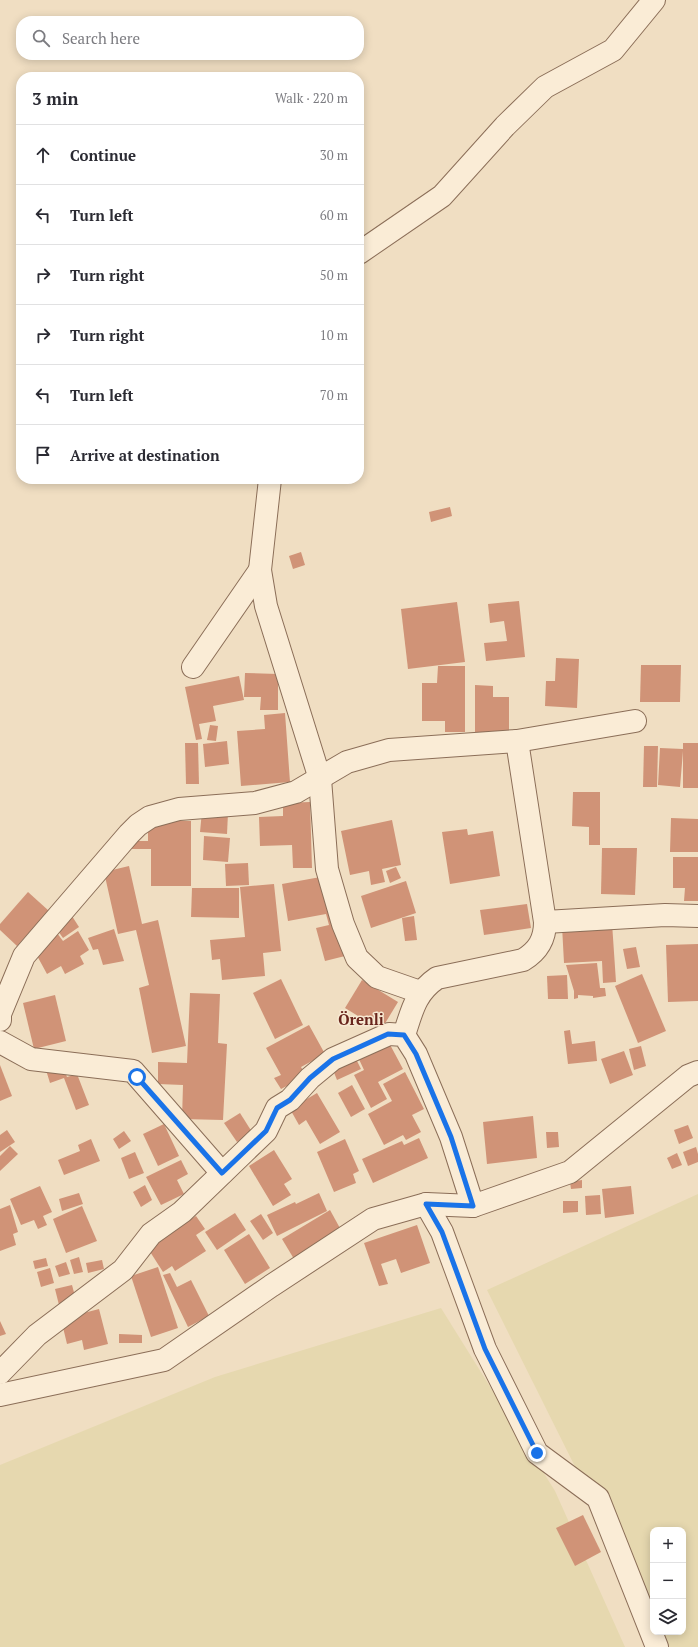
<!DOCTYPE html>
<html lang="en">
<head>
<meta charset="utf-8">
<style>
	:root { --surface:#fff; --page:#f2f2f3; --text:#2b2b33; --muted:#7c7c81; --line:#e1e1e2 }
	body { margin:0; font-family:"PT Serif",serif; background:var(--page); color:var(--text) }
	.controls { position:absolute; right:12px; bottom:12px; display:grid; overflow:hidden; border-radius:8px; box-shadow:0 2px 10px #0003 }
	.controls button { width:36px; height:36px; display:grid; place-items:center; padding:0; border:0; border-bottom:1px solid var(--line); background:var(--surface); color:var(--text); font:20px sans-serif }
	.stop { position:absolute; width:12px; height:12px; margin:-9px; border:3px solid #1a73e8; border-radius:50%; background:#fff }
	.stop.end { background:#1a73e8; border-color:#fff; box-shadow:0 1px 4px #0008 }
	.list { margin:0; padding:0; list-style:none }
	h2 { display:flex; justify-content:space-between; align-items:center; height:52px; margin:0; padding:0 16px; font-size:17px }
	h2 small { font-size:13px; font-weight:400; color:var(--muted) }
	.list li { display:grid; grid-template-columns:26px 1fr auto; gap:12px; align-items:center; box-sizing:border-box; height:60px; padding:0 16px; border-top:1px solid var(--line) }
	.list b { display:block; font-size:15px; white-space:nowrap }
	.list em { font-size:13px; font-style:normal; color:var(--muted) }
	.icon { flex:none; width:22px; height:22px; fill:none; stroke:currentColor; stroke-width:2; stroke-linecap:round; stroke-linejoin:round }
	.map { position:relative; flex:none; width:698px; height:1647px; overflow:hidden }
	.search { position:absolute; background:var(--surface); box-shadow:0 2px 10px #0003; left:16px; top:16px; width:348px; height:44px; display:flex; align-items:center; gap:10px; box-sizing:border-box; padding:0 14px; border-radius:16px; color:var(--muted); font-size:15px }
	.panel { position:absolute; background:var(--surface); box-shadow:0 2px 10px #0003; left:16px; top:72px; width:348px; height:412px; border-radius:16px }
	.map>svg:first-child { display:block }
	.farmland { fill:#e6d8af }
	.building { fill:#d09377 }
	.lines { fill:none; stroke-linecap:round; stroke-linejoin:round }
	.minor-casing { stroke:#8b6e58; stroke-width:24 }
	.minor { stroke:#faecd6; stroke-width:22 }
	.route { stroke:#1a73e8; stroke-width:5 }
	.labels { text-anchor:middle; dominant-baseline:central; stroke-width:3; stroke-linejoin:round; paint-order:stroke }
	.district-label { font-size:15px; font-weight:bold; fill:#68241b; stroke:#f7e9d2 }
</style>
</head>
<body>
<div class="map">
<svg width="698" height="1647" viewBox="0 0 698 1647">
	<rect width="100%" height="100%" fill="#f0dec2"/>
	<g class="farmland">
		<polygon points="698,1194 698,1647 665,1647 657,1632 683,1632 683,1530 653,1530 653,1623 487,1290"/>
		<polygon points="441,1308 555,1491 625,1647 0,1647 0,1465 215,1377"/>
	</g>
	<g class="building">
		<polygon points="450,507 452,516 431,522 429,512"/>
		<polygon points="301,552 305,565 293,569 289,556"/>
		<polygon points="519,601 525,657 486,661 484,643 507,641 504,621 490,623 488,604"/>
		<polygon points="457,602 465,662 408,669 401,609"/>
		<polygon points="556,658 579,659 577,708 545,706 546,681 555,681"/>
		<polygon points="641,665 681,665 680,702 640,702"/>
		<polygon points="438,666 465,666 465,732 445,732 445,721 422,721 422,683 437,683"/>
		<polygon points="245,673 278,674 278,710 260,710 261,697 244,697"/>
		<polygon points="239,676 244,700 213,706 216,721 199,724 202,739 196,740 185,687"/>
		<polygon points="475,685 493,686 493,697 509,697 509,732 475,732"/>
		<polygon points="285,713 290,782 241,786 237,731 265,729 264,715"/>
		<polygon points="210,725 218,726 216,741 207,740"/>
		<polygon points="227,741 229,764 205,767 203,744"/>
		<polygon points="185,743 198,743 199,784 186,784"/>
		<polygon points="683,743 698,743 698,788 683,788 683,751 680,787 658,785 660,748 683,749"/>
		<polygon points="644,746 658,746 657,787 643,787"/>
		<polygon points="573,792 600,792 600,845 589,845 589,827 572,826"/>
		<polygon points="310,802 312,868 293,868 292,845 260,846 259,817 283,816 283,803"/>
		<polygon points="202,811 228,813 227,834 200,832"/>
		<polygon points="671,818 698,819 698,852 670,852"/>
		<polygon points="392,820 401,865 382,869 385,882 371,885 369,871 350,875 341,831"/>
		<polygon points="148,821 191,821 191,886 151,886 151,849 131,849 131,841 148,841"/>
		<polygon points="467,829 468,835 493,831 500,876 450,884 442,832"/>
		<polygon points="204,836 230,838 228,862 203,860"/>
		<polygon points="602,848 637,848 635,895 601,894"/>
		<polygon points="673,857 698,857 698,901 684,901 685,888 673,888"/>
		<polygon points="248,863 249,885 226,886 225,864"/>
		<polygon points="129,866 142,924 158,920 186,1046 152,1053 139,988 149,985 136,930 118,934 104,872"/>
		<polygon points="396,867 401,878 390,883 386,871"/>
		<polygon points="326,876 345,956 325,961 316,928 329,925 326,914 288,921 282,884"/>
		<polygon points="406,881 416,913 371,928 361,896"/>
		<polygon points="274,884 281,951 263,953 265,976 222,980 220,959 212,960 210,940 245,937 240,887"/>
		<polygon points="192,888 239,888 239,918 191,917"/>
		<polygon points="28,892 49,911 17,946 0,930 0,924"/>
		<polygon points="527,904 531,928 484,935 480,910"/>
		<polygon points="70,913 79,927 63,938 53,924"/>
		<polygon points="414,916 417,940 405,941 402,918"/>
		<polygon points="612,923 616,982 603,983 602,961 564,963 562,926"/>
		<polygon points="54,929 63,941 78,931 89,950 80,956 84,964 65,974 61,966 47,974 35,952"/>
		<polygon points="114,929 124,961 103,965 98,949 93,950 88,938"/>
		<polygon points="698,944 698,1001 668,1002 666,945"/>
		<polygon points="636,947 640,967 627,969 623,949"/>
		<polygon points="597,963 600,988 605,988 606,996 593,998 593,996 578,995 578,998 574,999 574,991 566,965"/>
		<polygon points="642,974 666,1031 638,1043 615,986"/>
		<polygon points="567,975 568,999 548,999 547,976"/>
		<polygon points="281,979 303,1025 275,1039 253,993"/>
		<polygon points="362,980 398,1002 381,1030 345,1008"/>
		<polygon points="190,993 220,994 218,1043 227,1044 223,1120 182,1119 183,1085 158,1084 158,1062 187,1063"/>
		<polygon points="55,995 66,1041 34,1049 23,1003"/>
		<polygon points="309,1025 325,1054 301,1067 306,1076 281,1089 274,1078 281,1075 266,1048"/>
		<polygon points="570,1030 572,1044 595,1041 597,1061 568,1064 564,1031"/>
		<polygon points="387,1039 403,1069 378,1082 387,1099 371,1108 354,1075 364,1070 357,1055"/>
		<polygon points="641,1046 646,1066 634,1070 629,1049"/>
		<polygon points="624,1051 633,1075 610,1084 601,1059"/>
		<polygon points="356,1059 361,1069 337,1080 333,1070"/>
		<polygon points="62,1064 67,1077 77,1074 89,1105 76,1110 64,1078 50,1083 46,1070"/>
		<polygon points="0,1065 12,1096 0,1101"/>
		<polygon points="405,1072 424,1109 412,1115 421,1132 406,1140 403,1135 384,1145 368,1114 392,1101 383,1084"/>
		<polygon points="352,1085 365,1109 351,1117 338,1093"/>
		<polygon points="317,1093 340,1132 320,1144 306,1120 299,1125 290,1109"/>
		<polygon points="240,1113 252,1132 237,1142 224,1123"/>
		<polygon points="533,1116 537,1158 487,1164 483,1122"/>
		<polygon points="164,1124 179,1156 158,1166 143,1134"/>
		<polygon points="688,1125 693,1138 679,1144 674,1130"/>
		<polygon points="7,1130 15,1142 0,1152 0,1135"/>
		<polygon points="124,1131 131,1141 119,1149 113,1139"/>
		<polygon points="546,1132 558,1132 559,1147 547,1148"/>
		<polygon points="419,1138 428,1158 373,1183 362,1159 402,1141 404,1145"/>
		<polygon points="91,1139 100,1161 64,1175 58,1160 80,1151 78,1145"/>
		<polygon points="345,1139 359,1171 353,1174 356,1183 334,1192 317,1152"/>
		<polygon points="10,1146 18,1154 0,1171 0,1156"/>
		<polygon points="696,1147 698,1154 698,1162 688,1166 683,1152"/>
		<polygon points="274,1150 292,1179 284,1184 291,1195 273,1206 249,1166"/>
		<polygon points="135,1152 144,1173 129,1179 121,1158"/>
		<polygon points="677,1153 682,1165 672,1169 667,1158"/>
		<polygon points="181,1160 188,1174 177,1180 184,1194 161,1205 146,1177"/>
		<polygon points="582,1180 582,1188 571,1189 570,1182"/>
		<polygon points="145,1185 152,1200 141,1207 133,1192"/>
		<polygon points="40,1186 52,1212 43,1216 47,1225 38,1229 34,1220 21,1225 10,1199"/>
		<polygon points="631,1186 634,1214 605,1218 602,1189"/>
		<polygon points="79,1193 83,1204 62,1211 59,1199"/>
		<polygon points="319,1193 327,1211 277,1236 267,1215 295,1202 296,1204"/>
		<polygon points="600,1195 601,1214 586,1215 585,1196"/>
		<polygon points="563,1201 578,1201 578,1212 563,1213"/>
		<polygon points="10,1205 18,1232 13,1234 16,1245 0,1251 0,1209"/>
		<polygon points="82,1206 97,1241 66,1253 53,1219"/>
		<polygon points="330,1210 341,1230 294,1259 282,1239"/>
		<polygon points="235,1213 246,1230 217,1250 205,1232"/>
		<polygon points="261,1214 273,1233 263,1240 250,1221"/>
		<polygon points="196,1216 205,1229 196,1235 206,1251 175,1271 172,1266 163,1272 147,1247"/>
		<polygon points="417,1225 430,1263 401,1273 396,1259 381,1264 388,1284 379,1286 364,1243"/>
		<polygon points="249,1234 270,1268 245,1284 224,1250"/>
		<polygon points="79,1257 83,1272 74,1274 70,1260"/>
		<polygon points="46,1258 48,1266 35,1269 33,1261"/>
		<polygon points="102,1260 104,1269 88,1273 86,1263"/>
		<polygon points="66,1262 70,1274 59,1277 55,1266"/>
		<polygon points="158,1267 178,1328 151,1337 131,1276"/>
		<polygon points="50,1268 54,1283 41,1287 37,1272"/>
		<polygon points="170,1273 177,1287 191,1280 209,1316 188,1327 163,1275"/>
		<polygon points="72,1285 76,1300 59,1305 55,1289"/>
		<polygon points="99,1309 108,1344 84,1350 82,1340 67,1344 61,1319"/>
		<polygon points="0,1321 6,1334 0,1336"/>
		<polygon points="119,1334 142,1335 142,1343 119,1343"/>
		<polygon points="583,1515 601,1552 575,1566 556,1528"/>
	</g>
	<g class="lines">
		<defs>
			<g id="minor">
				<polyline points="359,253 442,196 505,126 545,87 613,50 654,0"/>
				<polyline points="270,479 260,570 266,606 320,779 327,869 343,924 357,958 377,977 420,992"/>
				<polyline points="193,667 260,570"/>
				<polyline points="517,741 545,922 665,915 698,916"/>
				<polyline points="0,1020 0,1014 24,956 129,834 138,825 150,817 179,809 255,803 296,792 347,762 389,750 517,741 635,721"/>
				<path d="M404 1035C412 1011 415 993 437 978L523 960C538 951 545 940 545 922"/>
				<polyline points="0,1042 31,1059 133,1071 222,1173"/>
				<polyline points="426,1204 442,1232 485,1349 537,1453 598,1498 657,1647"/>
				<polyline points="0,1373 37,1335 123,1270 151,1234 182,1212 266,1131 277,1108 290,1100 310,1078 333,1059 389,1034 404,1035 416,1054 451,1137 473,1206"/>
				<polyline points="0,1395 164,1360 271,1286 373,1219 426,1204 473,1206 570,1172 688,1076 698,1072"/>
			</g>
		</defs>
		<use href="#minor" class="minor-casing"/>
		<use href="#minor" class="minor"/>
	</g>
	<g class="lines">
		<polyline class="route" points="137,1077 222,1173 266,1131 277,1108 290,1100 310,1078 333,1059 388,1034 404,1035 416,1054 451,1137 473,1206 426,1204 442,1232 485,1349 537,1453"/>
	</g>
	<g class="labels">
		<g class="district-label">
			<text x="361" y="1019">Örenli</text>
		</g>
	</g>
</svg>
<div class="controls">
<button>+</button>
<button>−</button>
<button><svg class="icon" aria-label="layers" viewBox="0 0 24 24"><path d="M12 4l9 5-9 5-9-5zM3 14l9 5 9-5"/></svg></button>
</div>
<div class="stop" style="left:137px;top:1077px"></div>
<div class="stop end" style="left:537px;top:1453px"></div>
<div class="search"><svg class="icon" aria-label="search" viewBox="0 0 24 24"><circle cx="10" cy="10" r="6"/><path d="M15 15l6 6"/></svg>Search here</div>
<section class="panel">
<h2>3 min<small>Walk · 220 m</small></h2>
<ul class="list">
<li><svg class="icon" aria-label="ahead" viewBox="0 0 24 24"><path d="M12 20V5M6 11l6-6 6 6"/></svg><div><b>Continue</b></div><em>30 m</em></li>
<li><svg class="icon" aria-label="left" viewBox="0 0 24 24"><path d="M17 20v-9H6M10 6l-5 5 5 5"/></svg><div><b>Turn left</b></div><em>60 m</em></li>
<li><svg class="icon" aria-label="right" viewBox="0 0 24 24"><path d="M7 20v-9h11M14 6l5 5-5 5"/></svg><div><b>Turn right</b></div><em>50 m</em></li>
<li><svg class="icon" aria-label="right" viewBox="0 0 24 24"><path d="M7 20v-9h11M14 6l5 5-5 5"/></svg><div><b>Turn right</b></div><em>10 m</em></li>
<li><svg class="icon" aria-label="left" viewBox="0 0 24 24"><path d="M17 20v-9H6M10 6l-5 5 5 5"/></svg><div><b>Turn left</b></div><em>70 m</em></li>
<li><svg class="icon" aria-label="arrive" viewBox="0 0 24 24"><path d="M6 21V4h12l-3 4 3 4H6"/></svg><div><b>Arrive at destination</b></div></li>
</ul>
</section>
</div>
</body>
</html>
